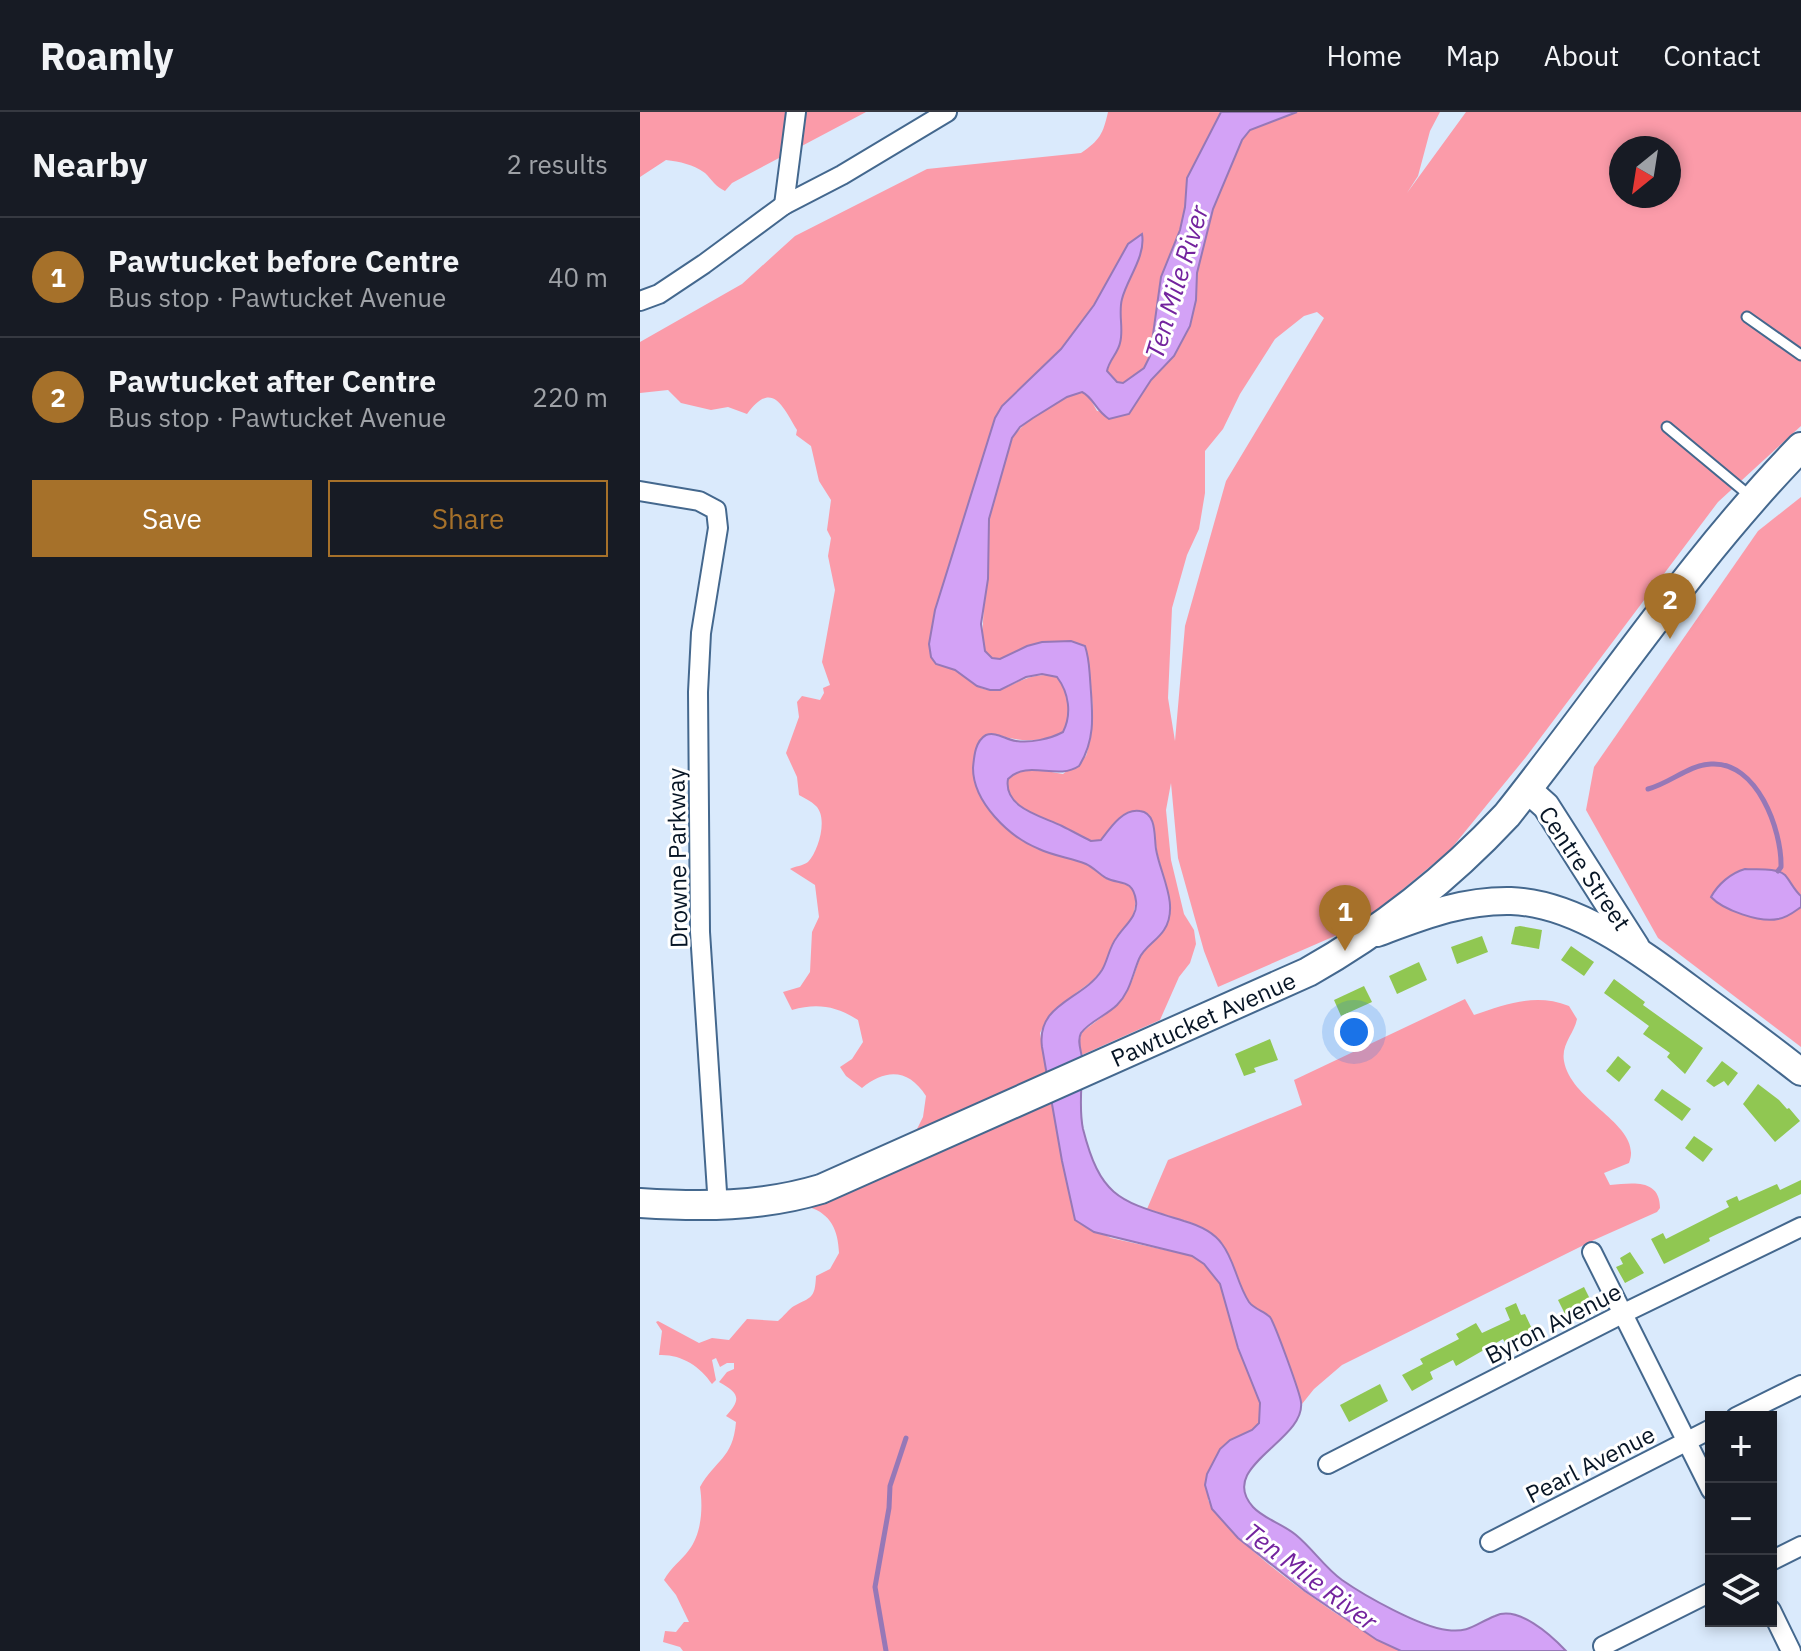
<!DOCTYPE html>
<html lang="en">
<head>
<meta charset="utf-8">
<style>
	:root { --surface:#171b24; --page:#242831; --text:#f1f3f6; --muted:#9ea1a6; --line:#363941; --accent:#a6712a }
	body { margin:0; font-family:"IBM Plex Sans",sans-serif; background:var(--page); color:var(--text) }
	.controls { position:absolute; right:24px; bottom:24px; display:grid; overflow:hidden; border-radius:0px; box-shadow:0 4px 12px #0003 }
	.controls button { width:72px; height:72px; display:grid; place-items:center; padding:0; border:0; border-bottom:2px solid var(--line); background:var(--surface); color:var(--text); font:40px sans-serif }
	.compass { position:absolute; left:969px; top:24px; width:72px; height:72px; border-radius:50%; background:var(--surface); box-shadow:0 4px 12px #0003; rotate:210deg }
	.you { position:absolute; left:714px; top:920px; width:28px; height:28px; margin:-20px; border:6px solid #fff; border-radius:50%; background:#1a73e8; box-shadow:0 0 0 12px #1a73e833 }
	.badge { display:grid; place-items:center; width:52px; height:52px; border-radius:50%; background:var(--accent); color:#fff; font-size:26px; font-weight:700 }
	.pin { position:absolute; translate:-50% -66px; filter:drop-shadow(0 2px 4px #0008) }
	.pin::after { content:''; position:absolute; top:42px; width:28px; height:24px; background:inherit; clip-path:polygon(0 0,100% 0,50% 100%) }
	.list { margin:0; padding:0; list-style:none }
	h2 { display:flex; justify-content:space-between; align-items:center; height:104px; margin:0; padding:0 32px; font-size:34px }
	h2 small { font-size:26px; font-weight:400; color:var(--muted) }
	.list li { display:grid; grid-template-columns:52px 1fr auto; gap:24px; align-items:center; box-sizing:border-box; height:120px; padding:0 32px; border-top:2px solid var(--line) }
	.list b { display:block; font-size:30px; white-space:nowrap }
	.list p { margin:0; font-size:26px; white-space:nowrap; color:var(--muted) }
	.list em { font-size:26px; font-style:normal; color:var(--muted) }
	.actions { display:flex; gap:16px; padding:24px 32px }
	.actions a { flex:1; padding:18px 0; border:2px solid var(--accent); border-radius:0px; text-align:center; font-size:28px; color:var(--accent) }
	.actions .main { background:var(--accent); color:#fff }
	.icon { flex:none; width:44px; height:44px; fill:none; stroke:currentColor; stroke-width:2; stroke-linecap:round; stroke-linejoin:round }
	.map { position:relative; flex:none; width:1161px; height:1539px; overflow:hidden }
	header { display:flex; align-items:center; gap:48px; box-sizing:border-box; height:112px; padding:0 40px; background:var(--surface); border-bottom:2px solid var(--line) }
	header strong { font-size:38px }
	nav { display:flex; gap:44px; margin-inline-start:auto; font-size:28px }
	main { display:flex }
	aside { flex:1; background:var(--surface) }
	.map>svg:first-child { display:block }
	.green { fill:#fb9ba9; fill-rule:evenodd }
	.water { fill:#d3a2f6; stroke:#9678b7; stroke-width:2 }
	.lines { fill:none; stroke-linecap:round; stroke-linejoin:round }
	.stream { stroke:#9678b7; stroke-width:5 }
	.building { fill:#90c752 }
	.service-casing { stroke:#44688e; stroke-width:13 }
	.minor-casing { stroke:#44688e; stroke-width:22 }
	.secondary-casing { stroke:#44688e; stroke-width:30 }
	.primary-casing { stroke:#44688e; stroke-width:32 }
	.service { stroke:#fff; stroke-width:9 }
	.minor { stroke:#fff; stroke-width:18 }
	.secondary { stroke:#fff; stroke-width:26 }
	.primary { stroke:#fff; stroke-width:28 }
	.labels { text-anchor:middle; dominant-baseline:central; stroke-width:6; stroke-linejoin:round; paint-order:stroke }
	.street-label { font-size:24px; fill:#071525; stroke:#fff }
	.water-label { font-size:26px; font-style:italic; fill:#73239e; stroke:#fff }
</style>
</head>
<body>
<header>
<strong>Roamly</strong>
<nav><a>Home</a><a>Map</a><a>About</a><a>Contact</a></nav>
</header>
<main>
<aside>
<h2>Nearby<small>2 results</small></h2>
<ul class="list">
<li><span class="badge">1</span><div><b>Pawtucket before Centre</b><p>Bus stop · Pawtucket Avenue</p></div><em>40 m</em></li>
<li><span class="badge">2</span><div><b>Pawtucket after Centre</b><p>Bus stop · Pawtucket Avenue</p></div><em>220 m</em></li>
</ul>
<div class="actions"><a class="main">Save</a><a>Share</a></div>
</aside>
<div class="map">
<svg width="1161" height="1539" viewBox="0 0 1161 1539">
	<rect width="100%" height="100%" fill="#daeafc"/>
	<g class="green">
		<path d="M0 0H226L92 71 85 79C76 75 72 68 65 61 53 52 40 50 26 48L0 65Z"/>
		<path d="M468 0H581L547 66 545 95 540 118 521 165 510 244 504 256 483 271 477 270 467 259 481 228 479 202 482 186 498 147 454 193 421 237 355 306 295 498 289 532 296 552C302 554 309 555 315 558 327 564 334 576 348 578 370 581 383 558 417 564 429 581 432 602 423 620 401 631 378 630 355 622L337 678 352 700 378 725 397 737 446 752 468 768 483 769 494 779 496 787 493 805 475 827 463 857 452 869 420 893 407 907 400 921 422 1049 435 1108 471 1126 552 1144 564 1152 580 1172 598 1236 620 1291 619 1311 612 1318 590 1328 568 1388C592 1435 711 1516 761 1539H43L40 1535 23 1530 25 1519 36 1520 44 1510H49L36 1483 24 1468C31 1455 41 1449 49 1438 62 1421 63 1395 60 1375 75 1348 93 1347 96 1310L86 1304C102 1287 99 1281 79 1270L87 1260 94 1257V1251H87L80 1255 76 1246 72 1248 76 1268 72 1272C60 1254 41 1242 19 1243L22 1219 16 1210 18 1209 59 1231 72 1226 89 1228 107 1207 138 1209C143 1205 149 1197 154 1194 171 1185 175 1187 176 1164L190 1157 199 1141C198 1118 191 1102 169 1095L279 1029 276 1019 283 1005 286 984C269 957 246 956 222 976L206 964 200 955 212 947 223 930 218 908C196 894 177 891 152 898L143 880 160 875 170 860 172 820 179 805 175 773 150 757C155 754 163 754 168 750 179 738 188 706 176 694 171 689 164 686 159 683L157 665 146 641 159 605 157 590 162 584 180 588 184 581 183 576 190 573 182 550 195 478 188 444 191 426 187 418 191 388 179 369 171 334 156 323 157 318C142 293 132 268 107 302L88 295 71 298 41 291 28 278 0 281V230L102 172 155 124 287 57 441 41C460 28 463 22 468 0Z"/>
		<path d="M657 0H800L790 19 778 64 767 81 826 0H1161V314L1078 390 886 645 810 738 720 813 578 875 564 839 538 746 531 671 526 698 531 748 544 802 554 818 556 832 550 851 539 865 520 908 442 943 439 931 442 920 474 896 492 869 501 843 524 819 530 789 517 740 513 711 498 698C480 703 472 714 461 728L451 729C441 724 432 719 422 714 402 704 363 696 368 667 383 652 404 659 423 662L446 644C454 617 454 595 450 567L402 530 387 534 360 547 352 546 345 540 342 527 349 407 372 326C388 305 418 287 443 280L448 283 457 299 489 302 511 268 534 244 550 214 556 188 557 161 573 97 602 28 610 18ZM981 36H1029V84H981ZM677 200 684 206 586 369 545 514 535 629 528 586 532 496 547 443 559 417 565 381V339L583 317 600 282 635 227 664 204Z"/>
		<polygon points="1161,385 1161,935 1018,826 946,698 954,655 1118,419"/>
		<path d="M825 887 834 903C867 892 895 881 929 894L937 907C934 922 921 932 924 949 931 991 1004 1013 989 1051L964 1061 970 1073C992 1071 1020 1066 1020 1096L1017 1100 954 1128 702 1253 674 1277 662 1292 630 1206 610 1192 552 1111 507 1097 528 1048 662 993 654 968Z"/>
	</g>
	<g class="water">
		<path d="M581 0H657L610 18 602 28 573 97 557 161 556 188 550 214 534 244 511 268 489 302 469 307C455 298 454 286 442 280L427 285 393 306 380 315 372 326 349 407 348 467 341 512 345 539 352 546 360 547 387 534 402 530 431 529 445 534C449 546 449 554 450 566 452 598 457 626 439 654 417 669 388 647 368 667 363 696 402 704 422 714 432 719 441 724 451 729L461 728C470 716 483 696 500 699 517 701 514 725 516 737 520 762 540 794 524 818 517 829 504 835 499 847 492 864 490 880 477 893 467 903 449 910 441 921 437 929 441 938 442 946 443 969 438 994 443 1017 461 1087 480 1089 544 1109 558 1113 573 1119 582 1132 595 1149 597 1172 609 1190 614 1197 624 1199 630 1205 635 1212 660 1281 661 1290 666 1329 576 1354 613 1395 624 1407 643 1412 656 1423 673 1437 685 1456 702 1468 725 1484 780 1515 807 1518 830 1521 835 1512 855 1504 878 1493 911 1523 926 1539H761L737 1528 665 1479 598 1426 572 1397 565 1373 567 1362 580 1337 590 1328 612 1318 619 1311 620 1291 598 1236 580 1172 564 1152 552 1144 454 1120 435 1108 422 1049 402 935C396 891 443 888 462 858 468 848 469 835 477 825 485 813 498 804 496 789 493 766 479 773 466 766 459 762 453 755 446 752 431 746 414 744 399 737 369 725 333 690 333 656 334 645 335 629 346 623 356 619 366 628 376 629 391 631 410 627 423 620 432 602 429 581 417 565L402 562 386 565 360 578H350L337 574 315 558 296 552 291 545 289 532 295 498 355 306 362 294 421 237 454 193 488 132 502 122C506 144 487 167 482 187 478 202 484 217 480 231 478 241 469 248 467 259L477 270 483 271 504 256 510 244 521 165 540 118 545 95 547 66Z"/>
		<path d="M1105 757C1116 758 1136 755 1145 763 1151 770 1154 778 1161 784V795C1154 800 1147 806 1138 807 1120 811 1083 798 1071 785 1078 772 1091 761 1105 757Z"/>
	</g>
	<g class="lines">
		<g class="stream">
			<path d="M1008 677C1031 671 1048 653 1071 652 1117 649 1142 718 1141 755L1138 759"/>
			<polyline points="246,1539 235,1475 249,1396 250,1374 266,1326"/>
		</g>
	</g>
	<g class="building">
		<polygon points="880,814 902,818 899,837 871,832 875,815"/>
		<polygon points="842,824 848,840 817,852 811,835"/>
		<polygon points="931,834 954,850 944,864 921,848"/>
		<polygon points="779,850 787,868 757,882 749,864"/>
		<polygon points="974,867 1005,890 1003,893 1063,936 1045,962 1027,945 1030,941 1003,922 1009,914 964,881"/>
		<polygon points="724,874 732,890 701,904 694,888"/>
		<polygon points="630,927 638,948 614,956 616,960 604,964 595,942"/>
		<polygon points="978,944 991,955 979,970 966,959"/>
		<polygon points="1082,949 1098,961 1088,974 1084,969 1074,975 1066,969"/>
		<polygon points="1118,972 1139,988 1147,997 1149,996 1160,1009 1135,1030 1103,992"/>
		<polygon points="1022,977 1051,997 1042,1009 1014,988"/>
		<polygon points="1054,1024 1073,1037 1063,1050 1045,1036"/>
		<polygon points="1161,1068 1161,1082 1069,1126 1070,1129 1024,1152 1011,1127 1023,1121 1026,1127 1089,1095 1086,1089 1097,1084 1099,1089 1137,1072 1140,1078"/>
		<polygon points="990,1140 1004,1161 985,1171 976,1155 983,1152 980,1146"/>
		<polygon points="944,1175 953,1193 927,1206 918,1188"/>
		<polygon points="876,1191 881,1203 885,1202 893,1219 865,1231 863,1227 816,1254 813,1248 790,1260 793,1267 772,1279 762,1263 783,1252 780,1247 819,1227 816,1222 836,1211 842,1221 870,1208 865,1196"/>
		<polygon points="740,1272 748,1289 709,1310 700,1293"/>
	</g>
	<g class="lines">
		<defs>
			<g id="service">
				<polyline points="1107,205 1161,243"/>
				<polyline points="1027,315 1110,384"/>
			</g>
			<g id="minor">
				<polyline points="144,93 156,0"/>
				<polyline points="0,189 19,182 64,152 144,93 202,63 307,0"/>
				<polyline points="0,379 59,389 76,398 78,416 61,521 58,580 60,820 78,1095"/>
				<polyline points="952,1140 1071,1378"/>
				<polyline points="1096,1305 1161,1273"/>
				<polyline points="688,1352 982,1202 1161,1115"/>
				<polyline points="850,1430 1071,1317"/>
				<polyline points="1131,1449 1161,1434"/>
				<polyline points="1131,1498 1151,1539"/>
				<polyline points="963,1534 1071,1480"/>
			</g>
			<g id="secondary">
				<polyline points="887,677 906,694 996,835"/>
				<path d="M737 821C783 804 822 788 871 789 941 791 1011 848 1064 887 1097 911 1129 935 1161 960"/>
			</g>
			<path id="primary" d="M0 1091C62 1095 121 1095 181 1077L668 860C741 819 810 764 867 703 965 580 1052 447 1161 335"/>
		</defs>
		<use href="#service" class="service-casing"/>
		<use href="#minor" class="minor-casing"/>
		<use href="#secondary" class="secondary-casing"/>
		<use href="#primary" class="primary-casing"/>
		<use href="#service" class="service"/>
		<use href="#minor" class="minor"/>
		<use href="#secondary" class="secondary"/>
		<use href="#primary" class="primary"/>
	</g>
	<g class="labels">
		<g class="street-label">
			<text transform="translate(37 746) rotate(-91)">Drowne Parkway</text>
			<text transform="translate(945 756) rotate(56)">Centre Street</text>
			<text transform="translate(563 907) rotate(-24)">Pawtucket Avenue</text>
			<text transform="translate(913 1211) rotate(-27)">Byron Avenue</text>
			<text transform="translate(950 1352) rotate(-27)">Pearl Avenue</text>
		</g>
		<g class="water-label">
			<text transform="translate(536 170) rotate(-73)">Ten Mile River</text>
			<text transform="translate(671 1464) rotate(37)">Ten Mile River</text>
		</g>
	</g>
</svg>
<div class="controls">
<button>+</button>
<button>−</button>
<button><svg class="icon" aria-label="layers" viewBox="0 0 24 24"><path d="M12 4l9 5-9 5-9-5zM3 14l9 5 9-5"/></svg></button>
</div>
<svg class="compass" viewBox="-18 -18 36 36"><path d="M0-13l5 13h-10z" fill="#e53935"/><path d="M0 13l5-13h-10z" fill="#9ea1a6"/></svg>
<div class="you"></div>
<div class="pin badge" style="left:705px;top:839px">1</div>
<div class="pin badge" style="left:1030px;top:527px">2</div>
</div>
</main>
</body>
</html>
